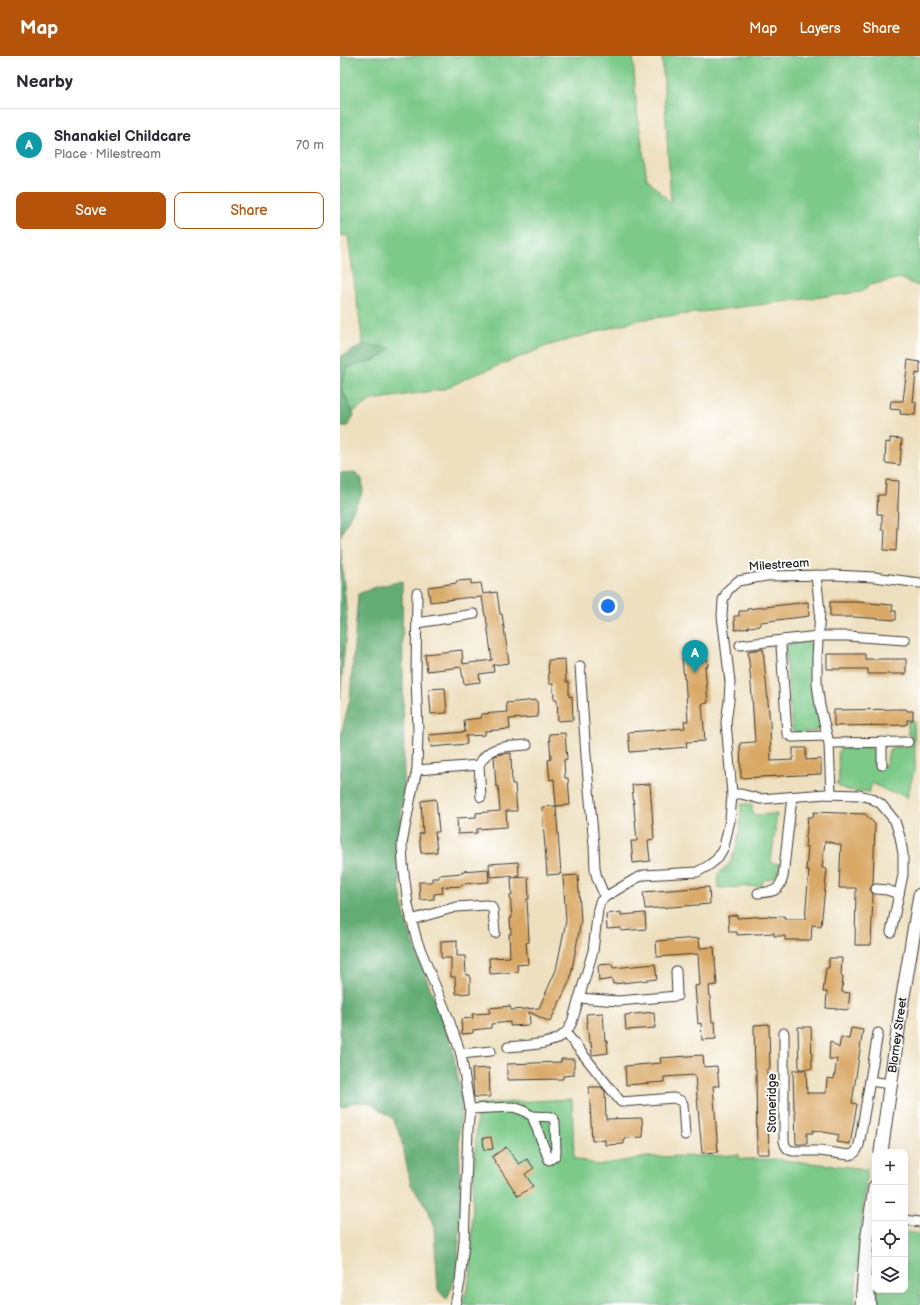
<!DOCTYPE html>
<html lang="en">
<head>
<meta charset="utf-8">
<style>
	:root { --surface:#fff; --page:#f2f2f3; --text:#2b2b33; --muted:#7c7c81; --line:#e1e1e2; --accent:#b45309 }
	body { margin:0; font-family:"Balsamiq Sans",sans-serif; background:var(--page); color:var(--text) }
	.controls { position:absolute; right:12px; bottom:12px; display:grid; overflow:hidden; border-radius:8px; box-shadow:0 4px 16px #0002 }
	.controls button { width:36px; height:36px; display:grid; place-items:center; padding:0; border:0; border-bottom:1px solid var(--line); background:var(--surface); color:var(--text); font:20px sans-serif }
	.you { position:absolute; left:268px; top:550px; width:14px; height:14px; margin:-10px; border:3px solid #fff; border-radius:50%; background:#1a73e8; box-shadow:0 0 0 6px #1a73e833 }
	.badge { display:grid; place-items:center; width:26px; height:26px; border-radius:50%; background:var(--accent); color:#fff; font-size:13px; font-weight:700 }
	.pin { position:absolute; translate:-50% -33px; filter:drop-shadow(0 1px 2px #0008) }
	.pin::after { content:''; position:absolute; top:21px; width:14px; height:12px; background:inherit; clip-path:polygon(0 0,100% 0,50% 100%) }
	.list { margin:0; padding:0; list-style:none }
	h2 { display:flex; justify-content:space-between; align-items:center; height:52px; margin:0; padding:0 16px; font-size:17px }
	h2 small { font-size:13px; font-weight:400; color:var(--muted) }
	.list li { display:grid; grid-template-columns:26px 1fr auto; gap:12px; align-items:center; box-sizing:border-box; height:72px; padding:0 16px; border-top:1px solid var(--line) }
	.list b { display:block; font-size:15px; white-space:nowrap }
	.list p { margin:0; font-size:13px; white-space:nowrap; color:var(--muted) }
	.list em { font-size:13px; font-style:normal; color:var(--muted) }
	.actions { display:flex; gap:8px; padding:12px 16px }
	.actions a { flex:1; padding:9px 0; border:1px solid var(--accent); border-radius:8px; text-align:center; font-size:14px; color:var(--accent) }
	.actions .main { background:var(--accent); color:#fff }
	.icon { flex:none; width:22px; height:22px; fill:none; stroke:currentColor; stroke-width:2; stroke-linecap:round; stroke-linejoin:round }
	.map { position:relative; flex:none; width:580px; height:1249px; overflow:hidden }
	header { display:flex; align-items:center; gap:24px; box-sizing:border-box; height:56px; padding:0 20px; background:var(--accent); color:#fff }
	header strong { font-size:19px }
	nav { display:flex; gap:22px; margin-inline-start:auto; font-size:14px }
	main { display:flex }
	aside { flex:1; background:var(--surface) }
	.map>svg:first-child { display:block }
	.green { fill:#7bc988; stroke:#4c7252 }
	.forest { fill:#64ad74; stroke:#406448 }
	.building { fill:#d9a865 }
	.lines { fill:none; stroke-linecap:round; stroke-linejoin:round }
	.street-casing { stroke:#3c3934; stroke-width:11 }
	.secondary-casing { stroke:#3c3934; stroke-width:15 }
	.street { stroke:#fff; stroke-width:9 }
	.secondary { stroke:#fff; stroke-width:13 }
	.labels { text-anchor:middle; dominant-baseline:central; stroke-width:4; stroke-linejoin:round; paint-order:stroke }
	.street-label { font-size:12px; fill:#1c1c1c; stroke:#fff }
</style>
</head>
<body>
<header>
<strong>Map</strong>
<nav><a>Map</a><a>Layers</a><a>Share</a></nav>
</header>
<main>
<aside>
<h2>Nearby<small></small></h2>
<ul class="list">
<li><span class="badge" style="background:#0f9aa8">A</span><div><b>Shanakiel Childcare</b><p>Place · Milestream</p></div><em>70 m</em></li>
</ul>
<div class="actions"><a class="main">Save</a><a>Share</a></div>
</aside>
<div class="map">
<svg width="580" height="1249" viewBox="0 0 580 1249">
	<rect width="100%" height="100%" fill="#fff"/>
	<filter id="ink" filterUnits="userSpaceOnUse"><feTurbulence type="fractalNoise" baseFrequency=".025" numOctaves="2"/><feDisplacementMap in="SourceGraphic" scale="8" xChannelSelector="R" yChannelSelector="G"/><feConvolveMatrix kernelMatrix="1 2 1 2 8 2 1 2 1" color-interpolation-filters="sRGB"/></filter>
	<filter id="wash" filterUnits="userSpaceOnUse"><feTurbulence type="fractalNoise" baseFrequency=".012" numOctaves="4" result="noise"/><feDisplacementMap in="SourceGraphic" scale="16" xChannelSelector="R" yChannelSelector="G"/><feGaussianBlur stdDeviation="0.9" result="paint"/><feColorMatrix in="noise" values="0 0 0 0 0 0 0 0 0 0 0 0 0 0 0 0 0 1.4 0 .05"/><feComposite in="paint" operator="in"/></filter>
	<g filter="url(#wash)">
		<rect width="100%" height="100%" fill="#eee0bf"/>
		<g class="green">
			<polygon points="0,0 293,0 296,47 307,123 331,147 322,0 580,0 580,231 560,222 530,229 521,236 298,264 207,290 127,322 105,333 32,344 13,356 1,331 7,312 37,303 52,292 23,289 8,180 0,179"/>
			<path d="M468 586C475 589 472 601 472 608 472 629 476 650 480 670L476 675 457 677 454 676 452 673 445 593 447 589 450 588Z"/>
			<path d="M568 665H574L575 711 567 742 562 738 549 736 532 727 529 736C518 734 503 737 496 727H499L498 696 500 694V692H531L537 697 538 709H547C548 687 552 691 571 691V679H568Z"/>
			<path d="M401 748H412L413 759 437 758 431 807 440 808C438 822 435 821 422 825L423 830 378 832V818C381 815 385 812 388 809 399 795 401 766 401 748Z"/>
			<polygon points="232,1043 234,1102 258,1109 307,1101 399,1099 400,1103 434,1103 527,1113 514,1249 123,1249 131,1216 133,1129 137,1065 135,1048"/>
			<polygon points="565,1176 580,1178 580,1249 539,1249 537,1234 565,1234"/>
		</g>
		<g class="forest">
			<polygon points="23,289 52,292 37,303 7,312 1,331 14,359 8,370 0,371 0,301"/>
			<polygon points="15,416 22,423 23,436 7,466 0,482 0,417"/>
			<polygon points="0,484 7,563 0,643"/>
			<polygon points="62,525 64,726 58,806 60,832 65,861 73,887 112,990 122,1045 119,1079 121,1150 117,1217 107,1244 98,1234 94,1173 88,1153 71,1129 60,1078 52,1062 30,1047 14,1046 3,1051 0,1050 0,682 10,643 18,538 36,531"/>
		</g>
		<g id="blocks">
			<g class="building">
				<polygon points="568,304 580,306 580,318 576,317 573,346 576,346 575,359 560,358 561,354 550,353 551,345 563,345"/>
				<polygon points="550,382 562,383 560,409 545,407 546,386 550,387"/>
				<polygon points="546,424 559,425 556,495 544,494 545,474 542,474 542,458 537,458 538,439 545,439"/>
				<polygon points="131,524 131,528 141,527 143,538 157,536 160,558 162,558 169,607 153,609 154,616 139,618 140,626 124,628 121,611 87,615 85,598 122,594 123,608 152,604 146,560 145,560 142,541 132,542 132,541 90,546 88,531 117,527 116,525"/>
				<polygon points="468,546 469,560 421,566 420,570 408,571 409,572 395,574 394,560 399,560 399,555 407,555 407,553"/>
				<polygon points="490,546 517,546 553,549 552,555 556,555 556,564 514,561 490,561"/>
				<polygon points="349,590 357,590 358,592 363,592 364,602 367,602 368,610 365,611 368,647 362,648 365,685 346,686 347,691 290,696 288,676 345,672 344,665 348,665 345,623 344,623 342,602 345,602 344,593 349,592"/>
				<polygon points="423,593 430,667 431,705 453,704 453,692 466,692 466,704 481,703 481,718 401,722 400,687 415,686 412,640 408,595"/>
				<polygon points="487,598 525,598 525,603 566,603 566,618 528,618 528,613 487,613"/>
				<polygon points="225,603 226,626 229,626 229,641 232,640 233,664 218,665 217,643 214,643 213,628 209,628 208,604"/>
				<polygon points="105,632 107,657 91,658 89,633"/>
				<polygon points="197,644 198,661 169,663 170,673 145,675 145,679 126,680 127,688 91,691 89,679 125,676 124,664 141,662 142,658 167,656 166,647"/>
				<polygon points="566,653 567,655 573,655 573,664 567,664 567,668 565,669 494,670 494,654"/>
				<polygon points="225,677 227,703 224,704 225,722 228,722 230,749 216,750 214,723 210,724 208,704 211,703 209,678"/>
				<polygon points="171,697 172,728 175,728 177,755 166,755 167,771 137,773 137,777 118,778 117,762 136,761 136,757 160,755 158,730 156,730 154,700 161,698"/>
				<polygon points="310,728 314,783 308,784 310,805 293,807 291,785 297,785 292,729"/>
				<polygon points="96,743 99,776 95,776 97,796 81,797 79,778 83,777 81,745"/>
				<polygon points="216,750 221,818 207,819 202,751"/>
				<polygon points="474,756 525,758 535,768 533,828 530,833 533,838 531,889 515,889 516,832 499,832 501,789 485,785 482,812 487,813 481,870 472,869 471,884 445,884 445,880 434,880 434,877 397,879 397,876 389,876 388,860 397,859 397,862 430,860 430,861 444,860 444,863 465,863 469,814 466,814 468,791 465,791 468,761 473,761"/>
				<polygon points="178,806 179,819 150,821 149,808"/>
				<polygon points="148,813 149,826 122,828 122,830 102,831 103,837 94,838 94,843 80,844 79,826 92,826 92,822 99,822 99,819 122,817 122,815"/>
				<polygon points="238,819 241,865 230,924 210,966 189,956 190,969 170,970 170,966 151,968 151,972 133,974 133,977 122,978 121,963 133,962 132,958 150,957 149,952 170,950 171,954 199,952 216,914 226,865 223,820"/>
				<polygon points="188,821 189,843 187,843 189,886 186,887 188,908 177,909 178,916 150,918 149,902 170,901 169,878 171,878 170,862 172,862 170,839 172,839 171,822"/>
				<polygon points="369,831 370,848 305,853 303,836"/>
				<polygon points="281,856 281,859 305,857 306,873 281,875 281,872 267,873 266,858"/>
				<polygon points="359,882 360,892 374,891 377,929 369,930 372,966 375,966 376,983 362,984 361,967 358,968 355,930 360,929 358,898 317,901 316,885"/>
				<polygon points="117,884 117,900 125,900 126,919 130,919 130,937 116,938 115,921 111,921 111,902 101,902 101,885"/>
				<polygon points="489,902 502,902 501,920 503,920 502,936 510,937 508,954 486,952 487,936 483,936 486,912 489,912"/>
				<polygon points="272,908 273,912 315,908 317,923 273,928 272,923 259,925 258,909"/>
				<polygon points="314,956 315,972 286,974 285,959"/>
				<polygon points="263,957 265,985 267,985 268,997 252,999 251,986 249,986 246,958"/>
				<polygon points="429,968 430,1013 427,1013 429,1098 417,1098 416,1013 415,1013 414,969"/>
				<polygon points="458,971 471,971 472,1013 459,1013"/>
				<polygon points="511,972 523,974 512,1047 517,1048 510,1088 497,1086 499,1079 473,1074 473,1077 467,1077 467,1088 456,1088 455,1055 454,1055 453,1014 466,1014 467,1037 486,1037 487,1022 494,1023 497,1003 489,1003 490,985 499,992 501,981 509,983"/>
				<polygon points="363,999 364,1011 377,1010 379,1030 373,1030 378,1096 362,1097 355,1019 324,1021 324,1026 286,1029 285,1010 321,1007 320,1002"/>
				<polygon points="221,1003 234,1003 234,1019 223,1020 223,1023 167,1024 167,1008 221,1006"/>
				<polygon points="149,1012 150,1041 134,1041 132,1013"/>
				<polygon points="249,1031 261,1031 265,1035 266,1063 302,1062 303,1081 284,1082 284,1088 265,1089 265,1084 252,1085"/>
				<polygon points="151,1081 153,1093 144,1094 143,1082"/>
				<polygon points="166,1091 179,1108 187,1103 194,1112 185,1118 193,1130 178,1140 152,1101"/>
			</g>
		</g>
	</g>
	<g filter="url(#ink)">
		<use href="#blocks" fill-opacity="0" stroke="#3c3934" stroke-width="1"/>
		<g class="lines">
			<defs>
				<g id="street">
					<polyline points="476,519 480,555 477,601 477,628 480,650 489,687 491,738"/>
					<polyline points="77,537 76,621 78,675 77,714 71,740 64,777 62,788 63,808 68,849 77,885 108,961 121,998 130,1053 128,1073 124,1186 120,1226 115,1249"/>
					<polyline points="77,567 134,558"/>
					<polyline points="400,589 443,584"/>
					<polyline points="240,610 246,700 254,789 255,813 257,822 265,841"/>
					<polyline points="487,680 452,681 447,678 441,590 442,584 478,580 508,580 565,584"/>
					<polyline points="542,686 542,709"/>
					<polyline points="489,687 568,686"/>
					<polyline points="139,709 141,741"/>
					<path d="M77 714 139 709C149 688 167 691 187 689"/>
					<polyline points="392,738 401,738 420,743 486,738 519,739 531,742 541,748 555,765 560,781 563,798 563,819 551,876"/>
					<polyline points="536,833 547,834 559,838"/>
					<path d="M418 837C432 836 439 836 443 821L452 741"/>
					<polyline points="71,864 116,851 146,849 151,850 153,854 155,877"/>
					<polyline points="239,942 278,945 337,940 336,915"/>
					<polyline points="226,977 281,1046 334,1042 341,1045 343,1048 345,1079"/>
					<path d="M444 977V1085C445 1091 447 1094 453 1095H480L509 1099C515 1098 517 1095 519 1089L538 977"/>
					<path d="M168 991C184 989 213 990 225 977 228 975 230 970 232 966L253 895 258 853 260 846 265 841 295 823 304 819 357 816 368 810 377 803 384 791 390 764 392 738 386 666 389 645 390 626 382 560 383 544 388 534 398 525 426 520 493 519 534 521 580 527"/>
					<polyline points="121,998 151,995"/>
					<polyline points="530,1025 550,1028"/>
					<polyline points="130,1053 173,1051 182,1054 192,1060 212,1061 215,1066 216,1096 215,1100 209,1104 192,1060"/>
					<polyline points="565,1164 580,1166"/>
					<polyline points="529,1225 531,1249"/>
				</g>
				<g id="secondary">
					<path id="s1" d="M541 1096 562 946 580 839"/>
					<polyline points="522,1249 527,1185 535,1131"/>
				</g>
			</defs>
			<use href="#street" class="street-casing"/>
			<use href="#secondary" class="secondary-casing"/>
			<use href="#street" class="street"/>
			<use href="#secondary" class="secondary"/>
		</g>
	</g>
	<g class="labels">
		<g class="street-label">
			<text transform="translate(439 509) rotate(-4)">Milestream</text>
			<text stroke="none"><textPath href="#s1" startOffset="118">Blarney Street</textPath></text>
			<text transform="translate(432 1047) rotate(-90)">Stoneridge</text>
		</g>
	</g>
</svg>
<div class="controls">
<button>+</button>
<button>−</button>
<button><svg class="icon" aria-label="locate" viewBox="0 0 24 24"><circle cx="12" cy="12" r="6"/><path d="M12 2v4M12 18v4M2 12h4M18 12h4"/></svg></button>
<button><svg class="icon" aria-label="layers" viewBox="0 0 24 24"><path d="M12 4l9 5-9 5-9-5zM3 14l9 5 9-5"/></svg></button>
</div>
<div class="you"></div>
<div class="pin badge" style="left:355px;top:617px;background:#0f9aa8">A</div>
</div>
</main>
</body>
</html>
